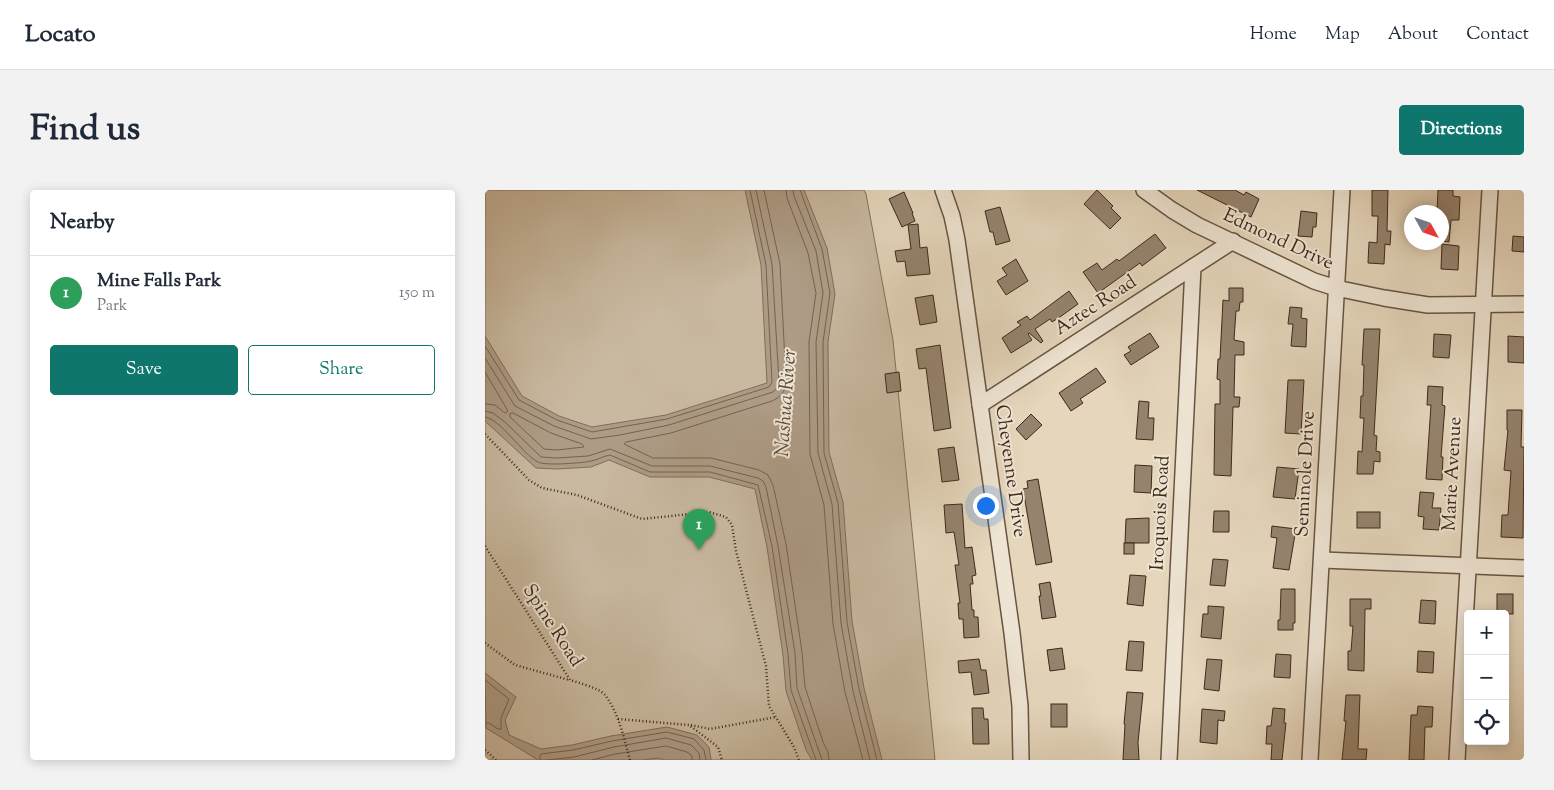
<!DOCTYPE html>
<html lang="en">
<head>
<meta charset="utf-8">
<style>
	:root { --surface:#fff; --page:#f2f2f3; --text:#1f2937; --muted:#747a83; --line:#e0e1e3; --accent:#0f766e }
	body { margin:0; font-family:"Sorts Mill Goudy",serif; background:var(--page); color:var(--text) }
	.controls { position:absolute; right:15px; bottom:15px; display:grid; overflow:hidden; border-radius:5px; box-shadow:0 2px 12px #0003 }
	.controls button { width:45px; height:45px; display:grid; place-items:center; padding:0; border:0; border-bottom:1px solid var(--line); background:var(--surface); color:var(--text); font:25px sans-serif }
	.compass { position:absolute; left:919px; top:15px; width:45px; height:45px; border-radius:50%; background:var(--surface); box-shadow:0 2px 12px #0003; rotate:130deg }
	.you { position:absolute; left:500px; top:315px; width:18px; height:18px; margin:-12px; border:4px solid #fff; border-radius:50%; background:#1a73e8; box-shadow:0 0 0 8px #1a73e833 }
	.badge { display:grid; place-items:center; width:32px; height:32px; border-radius:50%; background:var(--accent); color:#fff; font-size:16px; font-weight:700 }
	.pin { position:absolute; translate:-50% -41px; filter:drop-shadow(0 1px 2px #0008) }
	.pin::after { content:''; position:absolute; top:26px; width:18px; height:15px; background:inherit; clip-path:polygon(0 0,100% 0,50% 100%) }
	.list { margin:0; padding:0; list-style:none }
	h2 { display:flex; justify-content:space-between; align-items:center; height:65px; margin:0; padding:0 20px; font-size:21px }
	h2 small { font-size:16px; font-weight:400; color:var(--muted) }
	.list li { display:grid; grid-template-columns:32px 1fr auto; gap:15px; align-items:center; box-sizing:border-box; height:75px; padding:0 20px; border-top:1px solid var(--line) }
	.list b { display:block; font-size:19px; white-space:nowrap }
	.list p { margin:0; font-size:16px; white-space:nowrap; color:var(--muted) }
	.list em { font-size:16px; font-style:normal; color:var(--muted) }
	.actions { display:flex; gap:10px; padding:15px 20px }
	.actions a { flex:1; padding:11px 0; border:1px solid var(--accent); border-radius:5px; text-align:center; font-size:18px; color:var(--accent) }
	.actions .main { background:var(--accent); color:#fff }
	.icon { flex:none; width:28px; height:28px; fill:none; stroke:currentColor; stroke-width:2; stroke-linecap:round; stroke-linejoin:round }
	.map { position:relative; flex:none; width:1039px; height:570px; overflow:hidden; border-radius:5px }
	header { display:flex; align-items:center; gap:30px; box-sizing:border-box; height:70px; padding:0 25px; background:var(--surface); border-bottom:1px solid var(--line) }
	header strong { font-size:24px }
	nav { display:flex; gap:28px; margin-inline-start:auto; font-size:18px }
	.intro { display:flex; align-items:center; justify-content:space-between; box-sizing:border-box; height:120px; padding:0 30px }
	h1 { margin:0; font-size:35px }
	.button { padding:12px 22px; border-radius:5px; background:var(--accent); color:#fff; font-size:18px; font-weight:700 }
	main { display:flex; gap:30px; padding:0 30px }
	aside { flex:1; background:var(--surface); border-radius:5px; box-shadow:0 2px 12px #0003 }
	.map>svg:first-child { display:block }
	.green { fill:#c9b9a0; stroke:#84715d }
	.water { fill:#ad9b85; stroke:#816d5a }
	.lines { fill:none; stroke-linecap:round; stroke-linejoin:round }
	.shore { stroke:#766250; stroke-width:1 }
	.building { fill:#95836e; stroke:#3f291a }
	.minor-casing { stroke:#685442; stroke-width:18 }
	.path { stroke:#3f291a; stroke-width:2.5; stroke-dasharray:1 2.5; stroke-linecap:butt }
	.minor { stroke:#eee4d3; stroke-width:15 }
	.labels { text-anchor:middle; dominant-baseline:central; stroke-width:4; stroke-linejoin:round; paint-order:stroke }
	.street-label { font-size:19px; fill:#3f291a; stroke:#eee4d3 }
	.water-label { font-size:20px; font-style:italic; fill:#604b3a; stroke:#eee4d3 }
</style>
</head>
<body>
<header>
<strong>Locato</strong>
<nav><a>Home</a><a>Map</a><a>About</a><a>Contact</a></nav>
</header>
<div class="intro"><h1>Find us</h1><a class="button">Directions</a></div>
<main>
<aside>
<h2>Nearby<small></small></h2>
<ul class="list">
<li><span class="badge" style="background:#2e9e5b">1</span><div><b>Mine Falls Park</b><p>Park</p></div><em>150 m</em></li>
</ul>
<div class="actions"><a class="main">Save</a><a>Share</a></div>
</aside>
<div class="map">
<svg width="1039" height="570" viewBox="0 0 1039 570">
	<rect width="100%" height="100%" fill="#e5d6bc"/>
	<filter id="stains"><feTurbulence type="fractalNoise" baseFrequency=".004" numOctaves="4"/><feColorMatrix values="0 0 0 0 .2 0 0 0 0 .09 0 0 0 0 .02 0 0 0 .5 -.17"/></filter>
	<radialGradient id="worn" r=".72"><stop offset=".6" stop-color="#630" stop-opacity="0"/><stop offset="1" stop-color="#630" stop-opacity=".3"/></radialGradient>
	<polygon class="green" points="0,0 379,0 381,4 408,150 450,570 0,570"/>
	<g class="water">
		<polygon points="260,0 319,0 342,58 350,104 343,152 344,262 358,312 367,431 379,498 397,570 327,570 321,560 301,501 298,465 282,357 270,299 224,287 165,287 124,270 106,277 72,279 51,278 0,231 0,146 37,206 74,226 107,237 181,225 282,193 276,75"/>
		<polygon points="0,483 31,507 20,530 24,545 56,559 87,555 126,546 182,537 212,545 224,557 226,570 179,570 174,568 157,570 53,570 1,538"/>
	</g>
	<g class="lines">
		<g class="shore">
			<path d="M279 0 295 74 301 191C301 201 296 207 287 211L186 243 141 252 139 254 168 268H226L274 280 283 285 288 295 301 354 317 462 320 497 338 552 343 562 344 570"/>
			<polyline points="301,0 302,8 323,63 331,103 324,152 325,264 339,315 348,434 360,502 378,570"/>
			<polyline points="308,0 309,6 331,61 338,103 331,152 333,263 347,314 356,433 368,501 385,570"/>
			<polyline points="315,0 337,59 345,103 338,152 339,263 353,313 362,432 374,499 392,570"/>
			<polyline points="0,156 34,210 72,230 107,242 182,229 284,197 287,192 281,75 265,0"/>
			<polyline points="0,168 30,216 69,236 106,249 135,245 184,235 288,202 292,198 294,192 287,74 271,0"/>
			<polyline points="0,182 23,221 20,223 10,215 0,214"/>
			<polyline points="0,221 8,223 21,233 56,267 72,268 103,266 125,259 167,276 225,276 273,288 278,291 281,297 293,356 310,463 312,498 337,570"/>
			<polygon points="28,223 66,243 97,254 99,257 72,260 59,259 25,227 25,224"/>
			<path d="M0 227C16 229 37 264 53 272 60 276 98 273 106 271 113 270 118 266 125 265L165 282H225L273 295 287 356 303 464 306 500 331 570"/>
			<polyline points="0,490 24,509 16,528 16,539 13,539 4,533 0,533"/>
			<polyline points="55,570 55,566 56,564 88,560 127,551 182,542 209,549 219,560 221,570"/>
			<polyline points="62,570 89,567 129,557 181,548 206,555 214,563 215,570"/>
			<polyline points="107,570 130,564 181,556 202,562 207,566 207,570"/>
		</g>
	</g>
	<g class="building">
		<polygon points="612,0 628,16 626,18 636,28 625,39 599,14"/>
		<polygon points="712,0 750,0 759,5 761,2 774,9 766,27"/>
		<polygon points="887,0 903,0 902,41 906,41 905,55 900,54 899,74 883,73 884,52 892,53 893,26 887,26"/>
		<polygon points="953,0 968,0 968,6 975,7 974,30 966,30 964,52 956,51 956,22 952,22"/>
		<polygon points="419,2 428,23 427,23 430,31 417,37 404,9"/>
		<polygon points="515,17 525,51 511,55 508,42 505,42 500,21"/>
		<polygon points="816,21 832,23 831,37 828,37 827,47 813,46"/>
		<polygon points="433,34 435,58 442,57 445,84 422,86 420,71 412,72 410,61 426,59 423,35"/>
		<polygon points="670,44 681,58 657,76 655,73 613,103 598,82 612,73 617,80 632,69 634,71"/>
		<polygon points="1028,46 1039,47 1039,62 1027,61"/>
		<polygon points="957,54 974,56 973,80 956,79"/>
		<polygon points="531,69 543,91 521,105 512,91 522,85 517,78"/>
		<polygon points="744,98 758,98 758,112 755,112 754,121 751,121 749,150 759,152 759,165 750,165 749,207 755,207 754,217 748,217 746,286 729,285 730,214 735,214 735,190 732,189 733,169 735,169 738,110 744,111"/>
		<polygon points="584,101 593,114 575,127 567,132 565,129 550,139 558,151 556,153 544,143 543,144 547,150 526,163 517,148 536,135 532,132 542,126 545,130"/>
		<polygon points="448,105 452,132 435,135 430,108"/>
		<polygon points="805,117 817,118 816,128 822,129 821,157 806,156 808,134 803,134"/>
		<polygon points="879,139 895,139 889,245 892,246 891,261 895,262 895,272 889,271 888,284 872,284 873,261 877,262 879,228 875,228 876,206 878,206 879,175 877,175"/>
		<polygon points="665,143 674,157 646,175 639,165 646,161 643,157"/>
		<polygon points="949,144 966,145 964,168 948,167"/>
		<polygon points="1023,146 1039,147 1039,173 1023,172"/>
		<polygon points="455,155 466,238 449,241 441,178 434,179 431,159"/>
		<polygon points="611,178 621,192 595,209 598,213 586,221 574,203"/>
		<polygon points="414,182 416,201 402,203 400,184"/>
		<polygon points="803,190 819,190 816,244 800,243"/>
		<polygon points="943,196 958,197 957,215 960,216 956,267 958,267 957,290 941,289 946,215 942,215"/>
		<polygon points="654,211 664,212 663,228 669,228 668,250 651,249"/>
		<polygon points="1022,220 1037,220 1036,257 1039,257 1038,348 1016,347 1017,325 1023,325 1026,281 1019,280 1023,240 1022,240"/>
		<polygon points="546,224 557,235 541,250 531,239"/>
		<polygon points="469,257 474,290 457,292 453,259"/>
		<polygon points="650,275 667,276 666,303 649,302"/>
		<polygon points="792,277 814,279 810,309 788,307"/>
		<polygon points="553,289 567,372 551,375 538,299 543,298 542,291"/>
		<polygon points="935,302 949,303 947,318 956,318 954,340 938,339 939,327 933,326"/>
		<polygon points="477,314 480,358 487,357 491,385 487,386 488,394 485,394 487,420 489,420 489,427 493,427 494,447 479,448 478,429 474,429 473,413 475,413 470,375 474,375 469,342 461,343 459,315"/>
		<polygon points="729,321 744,321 744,342 728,342"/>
		<rect x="872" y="322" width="23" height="16"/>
		<polygon points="664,328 664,353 640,353 641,329"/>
		<polygon points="787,336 811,339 804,380 788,378 792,348 786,347"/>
		<rect x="639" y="353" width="10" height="11"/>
		<polygon points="728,369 743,370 740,396 725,395"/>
		<polygon points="645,385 661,386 658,416 642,414"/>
		<polygon points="565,392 571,427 557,429 554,406 556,406 554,394"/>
		<polygon points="796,399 810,399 810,433 808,433 808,440 793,440 793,430 795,430"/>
		<rect x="1012" y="404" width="16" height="20"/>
		<polygon points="865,409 886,409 886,419 880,419 879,481 863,480 863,461 866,461 868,436 865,436"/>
		<polygon points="936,410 951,411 950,434 934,433"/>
		<polygon points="723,416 739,417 736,449 716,447 718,424 723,424"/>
		<polygon points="644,451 659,452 657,481 641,480"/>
		<polygon points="577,458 580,479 565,481 562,460"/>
		<polygon points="933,461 949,462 948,483 932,482"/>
		<polygon points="791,464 806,465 805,488 789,487"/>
		<polygon points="494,469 496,480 501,480 504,503 489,505 486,482 474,483 473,471"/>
		<polygon points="722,469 737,470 734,501 719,499"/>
		<polygon points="642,502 658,503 653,552 654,570 638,570 640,534 639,534"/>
		<polygon points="861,505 875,505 873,559 882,559 881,570 857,570 861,531 859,531"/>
		<rect x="566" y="514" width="16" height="23"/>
		<polygon points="933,516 948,517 947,537 940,537 939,570 924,570 926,525 932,525"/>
		<polygon points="487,518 498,518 499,529 503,529 504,554 488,554"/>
		<polygon points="788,518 800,519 799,533 801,533 797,570 786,570 787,554 781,554 782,536 786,536"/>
		<polygon points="717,519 740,521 739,531 733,530 732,554 715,552"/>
	</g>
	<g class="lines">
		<defs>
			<g id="minor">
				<polyline points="458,0 467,26 472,50 527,443 535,516 536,570"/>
				<polyline points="659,0 687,20 712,35 829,91 851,98 899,108 943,115 1039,114"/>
				<polyline points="495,215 748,51"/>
				<polyline points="837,370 1039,378"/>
				<polyline points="684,570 708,77"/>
				<polyline points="825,570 857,0"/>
				<polyline points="972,570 1005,0"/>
			</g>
		</defs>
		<use href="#minor" class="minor-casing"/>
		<g class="path">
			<polyline points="0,244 44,290 57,298 92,305 157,329 224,322 241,327 247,335 251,361 281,476 284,516 309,557 314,570"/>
			<path d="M0 356 85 490C94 493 114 498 120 505 134 523 139 549 145 570"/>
			<polyline points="0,453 30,475 84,490"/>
			<polyline points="133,529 204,535 233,557 237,570"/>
			<polyline points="206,535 225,539 291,527"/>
			<polyline points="0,560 11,570"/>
		</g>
		<use href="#minor" class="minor"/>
	</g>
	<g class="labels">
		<g class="street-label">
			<text transform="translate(793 50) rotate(25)">Edmond Drive</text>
			<text transform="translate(611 116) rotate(-33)">Aztec Road</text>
			<text transform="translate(525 281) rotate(82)">Cheyenne Drive</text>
			<text transform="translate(821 284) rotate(-87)">Seminole Drive</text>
			<text transform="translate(968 284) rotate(-87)">Marie Avenue</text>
			<text transform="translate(676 323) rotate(-87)">Iroquois Road</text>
			<text transform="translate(67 436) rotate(57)">Spine Road</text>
		</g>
		<g class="water-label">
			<text transform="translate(302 213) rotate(-86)">Nashua River</text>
		</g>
	</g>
	<rect width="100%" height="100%" filter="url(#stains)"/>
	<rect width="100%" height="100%" fill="url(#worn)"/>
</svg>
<div class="controls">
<button>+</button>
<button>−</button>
<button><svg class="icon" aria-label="locate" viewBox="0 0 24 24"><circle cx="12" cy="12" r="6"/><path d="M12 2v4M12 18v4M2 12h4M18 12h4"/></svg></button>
</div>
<svg class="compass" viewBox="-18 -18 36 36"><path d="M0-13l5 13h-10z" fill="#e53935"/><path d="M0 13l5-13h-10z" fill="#747a83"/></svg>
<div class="you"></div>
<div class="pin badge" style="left:214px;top:360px;background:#2e9e5b">1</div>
</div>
</main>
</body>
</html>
